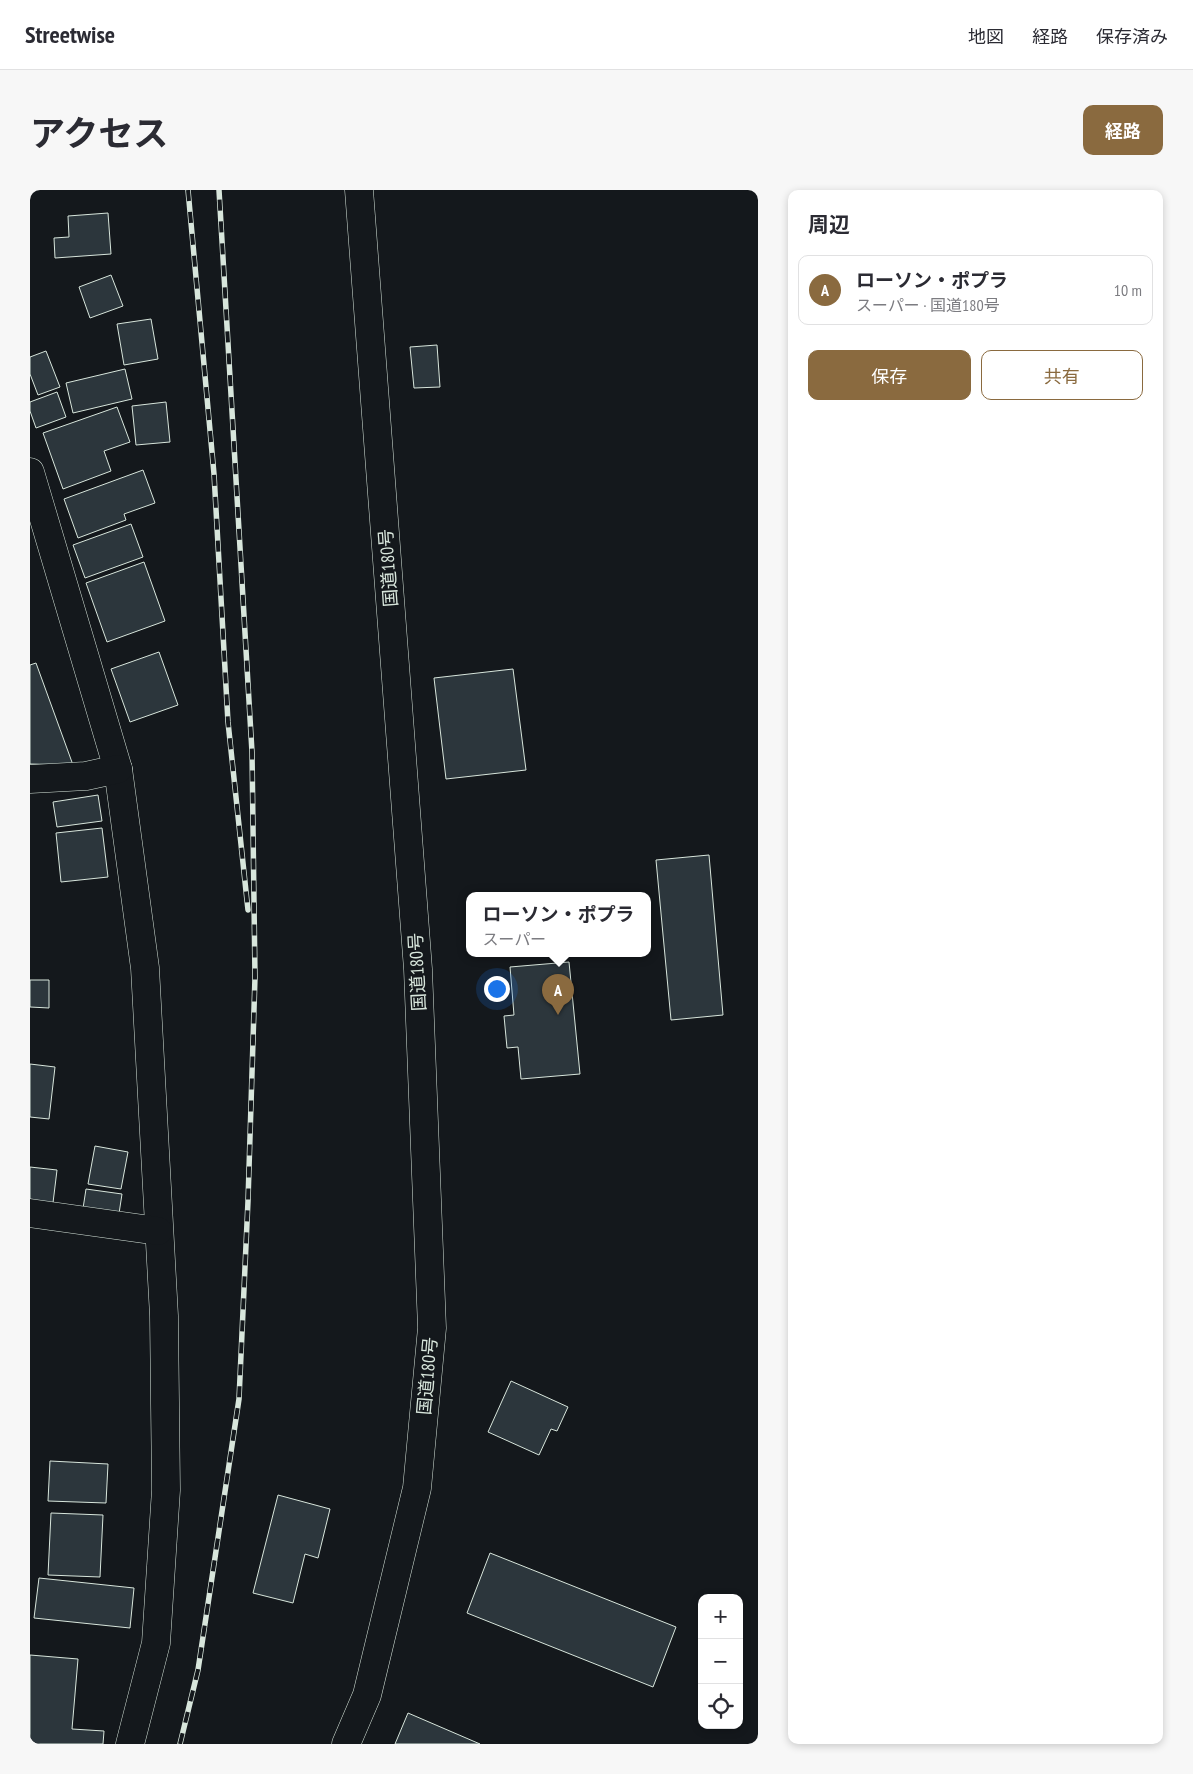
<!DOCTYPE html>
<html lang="ja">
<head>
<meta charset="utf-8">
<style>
	:root { --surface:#fff; --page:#f7f7f7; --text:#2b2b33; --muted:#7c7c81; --line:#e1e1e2; --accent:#8a6a3f }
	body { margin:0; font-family:"PT Sans Narrow","Noto Sans JP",sans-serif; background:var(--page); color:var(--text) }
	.controls { position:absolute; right:15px; bottom:15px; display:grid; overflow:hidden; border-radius:10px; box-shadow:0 2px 8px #0003 }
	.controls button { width:45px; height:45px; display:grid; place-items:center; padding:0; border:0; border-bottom:1px solid var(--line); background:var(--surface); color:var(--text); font:25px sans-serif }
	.you { position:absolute; left:466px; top:798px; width:18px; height:18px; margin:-12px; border:4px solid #fff; border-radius:50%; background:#1a73e8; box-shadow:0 0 0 8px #1a73e833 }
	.badge { display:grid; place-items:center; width:32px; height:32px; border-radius:50%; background:var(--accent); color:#fff; font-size:16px; font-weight:700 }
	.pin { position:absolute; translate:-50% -41px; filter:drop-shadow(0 1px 2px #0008) }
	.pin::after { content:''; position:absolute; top:26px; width:18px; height:15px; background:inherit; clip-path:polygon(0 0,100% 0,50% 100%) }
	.popup { position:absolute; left:436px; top:702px; width:185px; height:65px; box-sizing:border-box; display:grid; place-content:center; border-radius:10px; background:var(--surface); filter:drop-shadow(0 1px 4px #0005); font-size:16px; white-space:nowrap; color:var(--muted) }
	.popup b { font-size:19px; color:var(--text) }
	.popup::after { content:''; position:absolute; left:50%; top:100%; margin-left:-10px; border:10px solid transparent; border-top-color:var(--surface) }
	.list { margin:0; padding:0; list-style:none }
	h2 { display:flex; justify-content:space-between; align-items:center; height:65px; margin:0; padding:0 20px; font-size:21px }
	h2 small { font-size:16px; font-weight:400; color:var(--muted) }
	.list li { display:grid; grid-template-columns:32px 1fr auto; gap:15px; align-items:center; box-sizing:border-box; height:70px; margin:0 10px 10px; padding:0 10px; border:1px solid var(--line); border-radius:10px }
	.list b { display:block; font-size:19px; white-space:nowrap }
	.list p { margin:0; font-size:16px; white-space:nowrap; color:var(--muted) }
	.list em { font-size:16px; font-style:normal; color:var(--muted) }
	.actions { display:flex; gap:10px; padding:15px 20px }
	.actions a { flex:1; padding:11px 0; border:1px solid var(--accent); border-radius:10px; text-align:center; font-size:18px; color:var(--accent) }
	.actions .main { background:var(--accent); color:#fff }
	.icon { flex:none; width:28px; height:28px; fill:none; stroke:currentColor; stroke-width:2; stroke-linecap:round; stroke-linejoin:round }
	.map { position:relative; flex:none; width:728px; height:1554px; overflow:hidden; border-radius:10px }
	header { display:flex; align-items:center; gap:30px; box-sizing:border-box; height:70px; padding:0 25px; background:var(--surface); border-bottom:1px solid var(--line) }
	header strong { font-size:24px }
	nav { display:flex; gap:28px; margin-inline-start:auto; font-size:18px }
	.intro { display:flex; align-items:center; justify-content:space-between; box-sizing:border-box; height:120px; padding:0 30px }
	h1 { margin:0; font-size:35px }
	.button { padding:12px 22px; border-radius:10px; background:var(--accent); color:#fff; font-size:18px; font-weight:700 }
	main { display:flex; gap:30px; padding:0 30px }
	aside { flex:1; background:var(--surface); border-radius:10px; box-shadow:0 2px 8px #0003 }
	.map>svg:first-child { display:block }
	.building { fill:#2c363c; stroke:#d8e6dc }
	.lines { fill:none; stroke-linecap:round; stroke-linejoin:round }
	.minor-casing { stroke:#d8e6dc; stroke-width:29 }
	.highway-casing { stroke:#d8e6dc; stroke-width:29 }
	.minor { stroke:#14181c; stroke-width:28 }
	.highway { stroke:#14181c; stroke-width:28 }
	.rail-casing { stroke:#d8e6dc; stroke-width:5.5 }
	.rail { stroke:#14181c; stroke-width:4; stroke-dasharray:11; stroke-linecap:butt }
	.labels { text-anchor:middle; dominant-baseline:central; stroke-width:4; stroke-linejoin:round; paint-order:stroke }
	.street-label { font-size:18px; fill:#d8e6dc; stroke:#14181c }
</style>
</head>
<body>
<header>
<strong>Streetwise</strong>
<nav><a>地図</a><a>経路</a><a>保存済み</a></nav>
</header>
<div class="intro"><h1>アクセス</h1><a class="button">経路</a></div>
<main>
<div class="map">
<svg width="728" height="1554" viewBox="0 0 728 1554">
	<rect width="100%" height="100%" fill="#14181c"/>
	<g class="building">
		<polygon points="78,23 81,64 25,68 24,48 39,47 38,26"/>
		<polygon points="81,85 93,116 60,128 49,97"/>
		<polygon points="121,129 128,169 94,175 87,134"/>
		<polygon points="407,155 410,197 384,198 380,157"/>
		<polygon points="16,161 30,197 8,205 0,184 0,167"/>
		<polygon points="95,179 102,209 43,223 36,193"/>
		<polygon points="27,202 36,227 6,238 0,221 0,212"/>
		<polygon points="136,212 140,252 106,255 102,216"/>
		<polygon points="87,217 100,252 74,261 81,281 33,299 13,243"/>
		<polygon points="113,280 125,313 94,324 96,330 48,348 34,309"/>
		<polygon points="101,334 113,367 55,388 43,355"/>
		<polygon points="114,372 135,431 77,452 56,393"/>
		<polygon points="129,462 148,515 100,532 81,479"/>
		<polygon points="6,473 43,575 0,574 0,475"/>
		<polygon points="483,479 496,580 416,589 404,488"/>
		<polygon points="68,605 72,631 27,637 23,612"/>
		<polygon points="72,638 78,687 31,692 26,643"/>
		<polygon points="679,665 693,825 641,830 626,670"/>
		<polygon points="539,772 550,884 491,889 488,857 477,858 474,826 484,825 480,777"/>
		<polygon points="0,790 19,790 19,818 0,817"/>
		<polygon points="0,874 25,877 19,929 0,927"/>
		<polygon points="65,956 98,962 91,999 58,994"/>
		<polygon points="0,977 27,980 22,1021 0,1018"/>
		<polygon points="56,999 92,1004 88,1030 52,1025"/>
		<polygon points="481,1191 538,1217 527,1241 521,1239 509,1265 458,1242"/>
		<polygon points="20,1271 78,1274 76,1313 18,1311"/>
		<polygon points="248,1305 300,1319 288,1368 275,1364 263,1413 223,1403"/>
		<polygon points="21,1323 73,1325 70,1387 18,1385"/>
		<polygon points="460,1363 646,1437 623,1497 437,1423"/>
		<polygon points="9,1388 104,1398 100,1438 4,1428"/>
		<polygon points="0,1465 48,1469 42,1539 74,1541 73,1554 0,1554"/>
		<polygon points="378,1523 450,1554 365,1554"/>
	</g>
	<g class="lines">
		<defs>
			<g id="minor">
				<polyline points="0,282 88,579 115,778 134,1126 136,1300 126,1453 100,1554"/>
				<polyline points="0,589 56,586 88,579"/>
				<polyline points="0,1023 128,1041"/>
			</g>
			<polyline id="highway" points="316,1554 337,1505 387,1298 402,1138 388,779 329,0"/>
		</defs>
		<use href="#minor" class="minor-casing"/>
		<use href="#highway" class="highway-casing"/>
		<use href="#minor" class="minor"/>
		<use href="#highway" class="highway"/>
		<defs>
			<g id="rail">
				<polyline points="158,0 184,284 198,532 218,720"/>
				<polyline points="150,1554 168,1480 209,1209 218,1011 225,787 222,562 189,0"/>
			</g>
		</defs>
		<use href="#rail" class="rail-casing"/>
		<use href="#rail" class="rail"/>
	</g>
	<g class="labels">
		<g class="street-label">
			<text transform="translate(358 378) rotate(-94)">国道180号</text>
			<text transform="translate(387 782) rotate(-93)">国道180号</text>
			<text transform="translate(397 1186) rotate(-85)">国道180号</text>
		</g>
	</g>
</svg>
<div class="controls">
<button>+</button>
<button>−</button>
<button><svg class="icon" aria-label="locate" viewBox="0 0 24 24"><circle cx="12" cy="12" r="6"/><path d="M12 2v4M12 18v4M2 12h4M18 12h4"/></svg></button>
</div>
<div class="you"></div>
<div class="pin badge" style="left:528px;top:825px">A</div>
<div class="popup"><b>ローソン・ポプラ</b>スーパー</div>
</div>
<aside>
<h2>周辺<small></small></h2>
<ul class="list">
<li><span class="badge">A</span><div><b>ローソン・ポプラ</b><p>スーパー · 国道180号</p></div><em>10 m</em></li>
</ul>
<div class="actions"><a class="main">保存</a><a>共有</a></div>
</aside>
</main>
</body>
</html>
